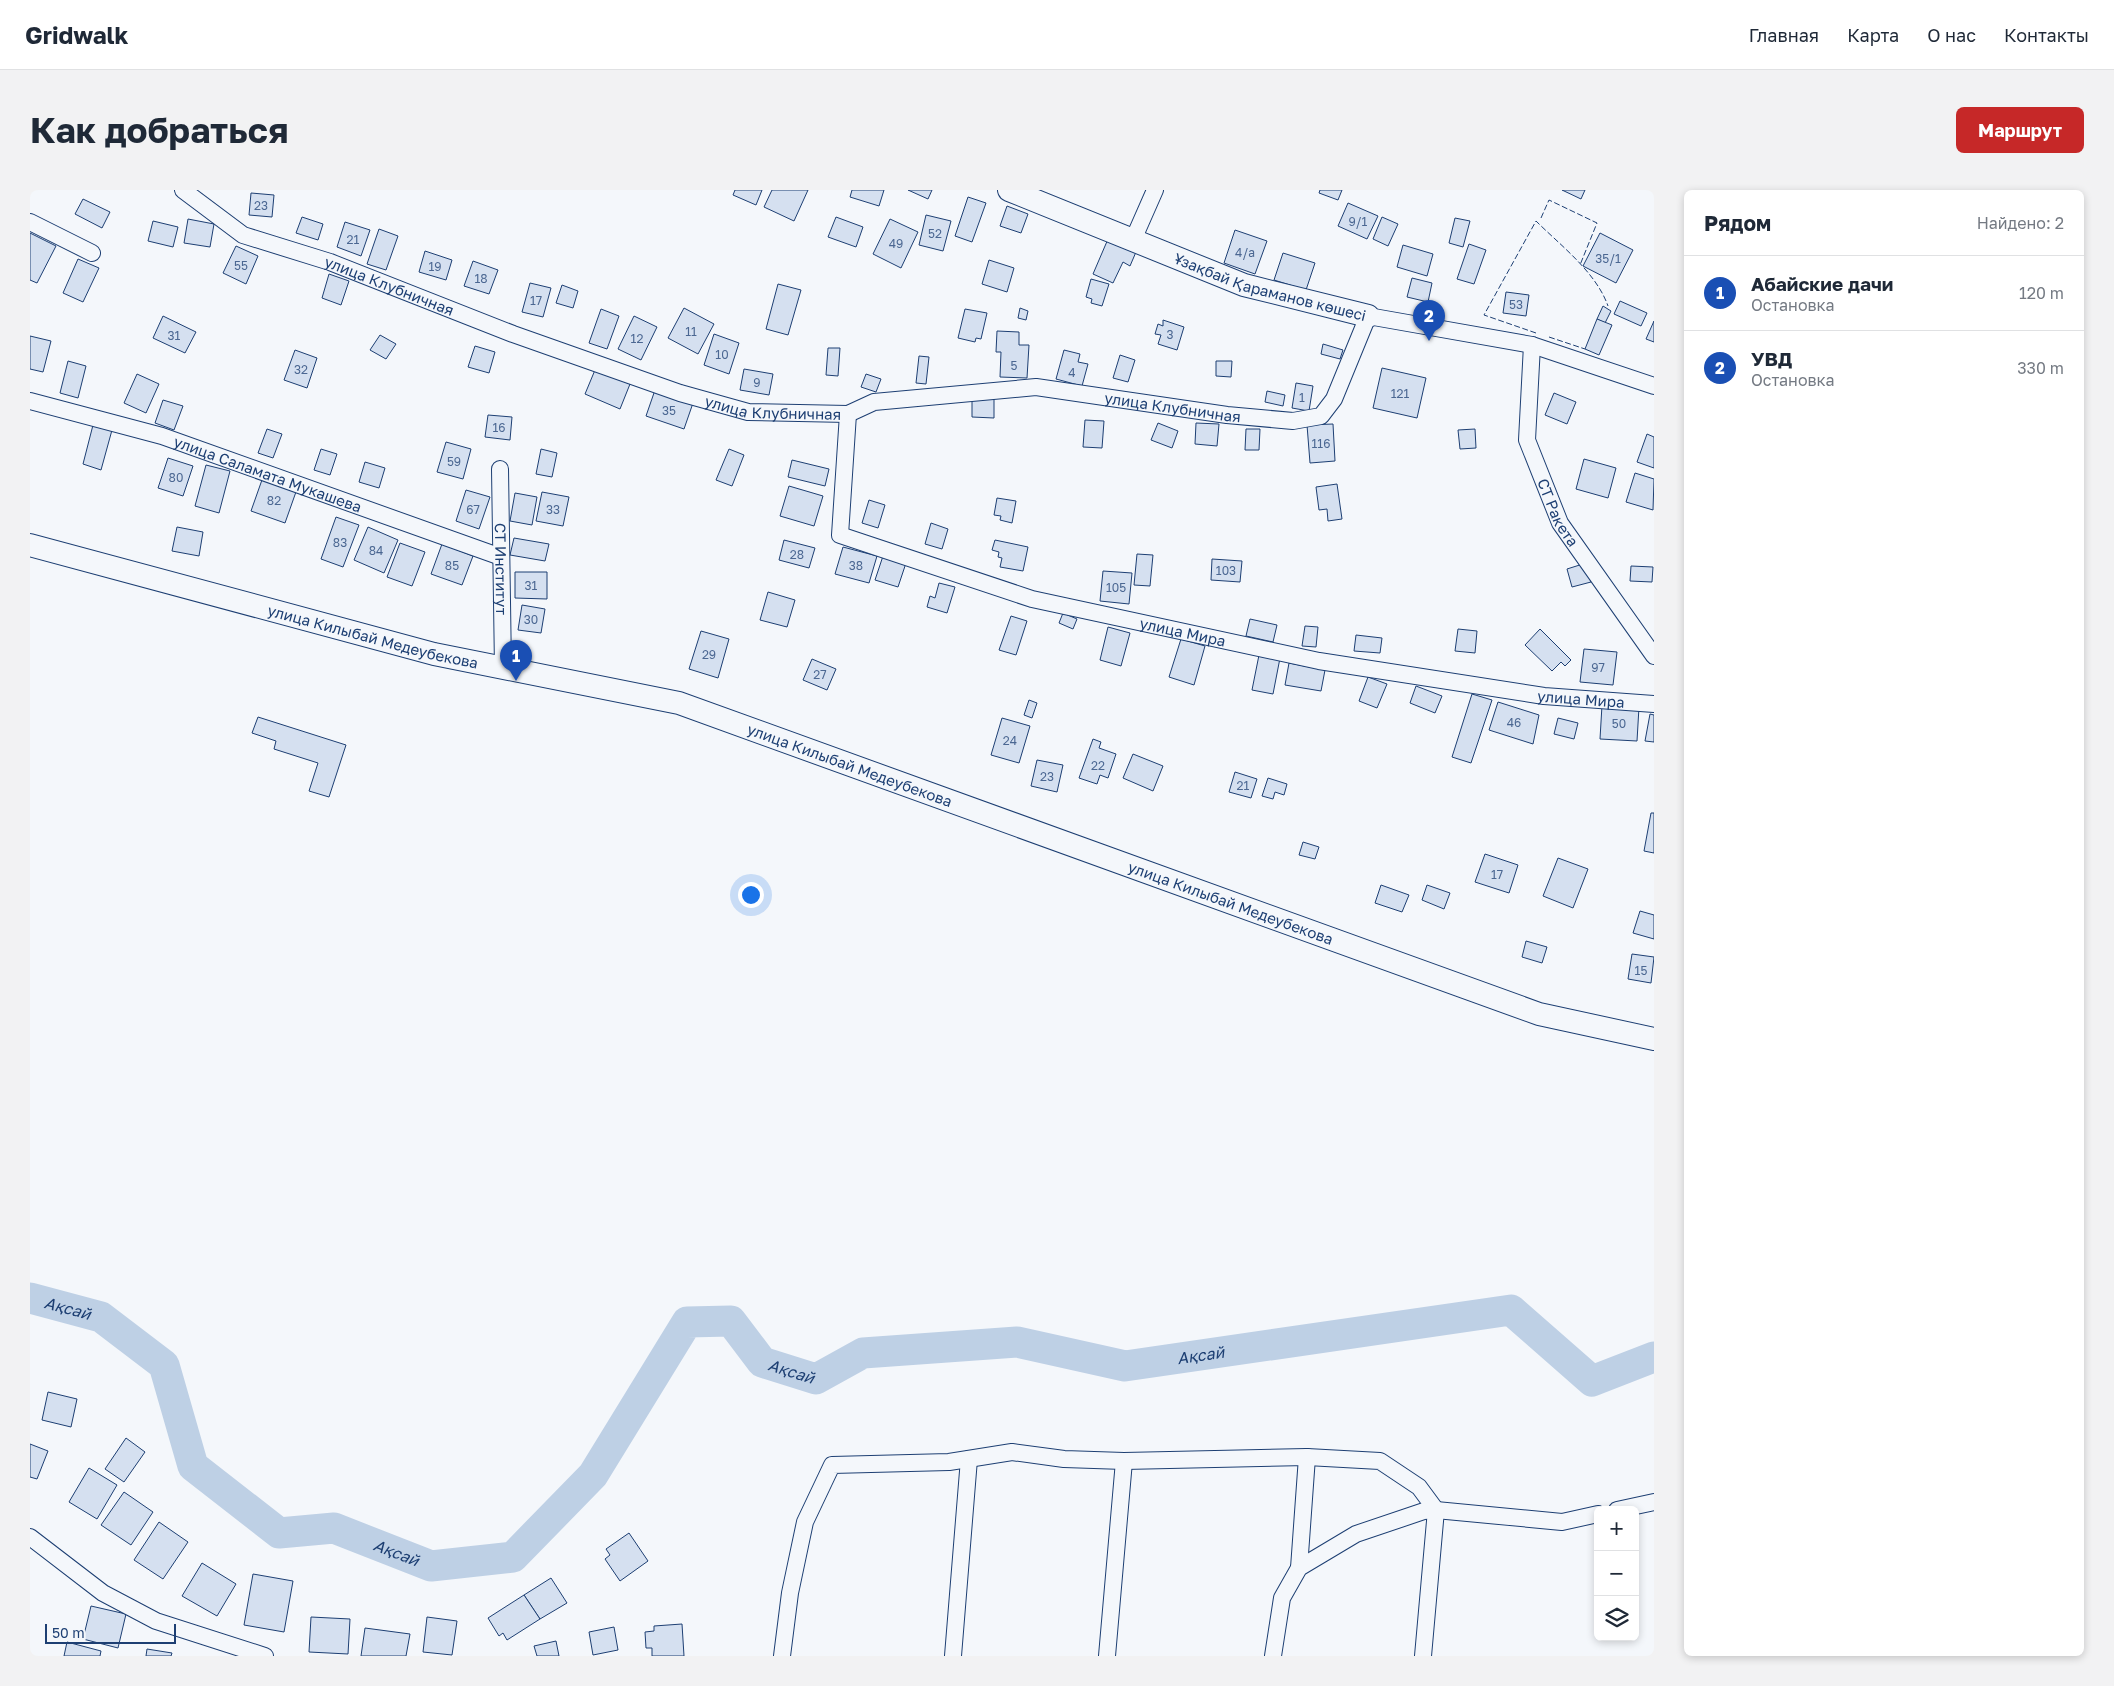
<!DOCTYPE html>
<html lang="ru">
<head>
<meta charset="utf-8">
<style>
	:root { --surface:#fff; --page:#f2f2f3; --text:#1f2937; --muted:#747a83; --line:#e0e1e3; --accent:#c62828 }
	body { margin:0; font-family:"Golos Text",sans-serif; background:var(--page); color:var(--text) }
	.controls { position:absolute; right:15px; bottom:15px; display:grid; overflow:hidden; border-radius:8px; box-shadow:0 2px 8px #0003 }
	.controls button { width:45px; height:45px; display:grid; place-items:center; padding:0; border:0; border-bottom:1px solid var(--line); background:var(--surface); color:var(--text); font:25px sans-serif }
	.scale { position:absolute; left:15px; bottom:12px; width:131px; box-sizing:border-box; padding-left:5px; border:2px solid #1d3f73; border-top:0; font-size:14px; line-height:18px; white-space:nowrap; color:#1d3f73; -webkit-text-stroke:4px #f4f7fb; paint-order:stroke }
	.you { position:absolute; left:720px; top:704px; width:18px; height:18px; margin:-12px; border:4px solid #fff; border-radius:50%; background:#1a73e8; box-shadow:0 0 0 8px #1a73e833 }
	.badge { display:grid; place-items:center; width:32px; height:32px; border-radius:50%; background:var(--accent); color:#fff; font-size:16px; font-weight:700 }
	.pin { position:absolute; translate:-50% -41px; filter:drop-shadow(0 1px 2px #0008) }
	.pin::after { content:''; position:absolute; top:26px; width:18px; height:15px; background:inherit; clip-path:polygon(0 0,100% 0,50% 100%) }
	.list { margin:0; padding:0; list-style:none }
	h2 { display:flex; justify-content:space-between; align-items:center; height:65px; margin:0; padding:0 20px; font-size:21px }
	h2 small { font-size:16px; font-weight:400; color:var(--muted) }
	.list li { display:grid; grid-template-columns:32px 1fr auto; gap:15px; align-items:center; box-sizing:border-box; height:75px; padding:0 20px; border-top:1px solid var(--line) }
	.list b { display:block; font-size:19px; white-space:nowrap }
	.list p { margin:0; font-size:16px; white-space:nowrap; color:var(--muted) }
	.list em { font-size:16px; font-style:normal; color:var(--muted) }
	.icon { flex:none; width:28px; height:28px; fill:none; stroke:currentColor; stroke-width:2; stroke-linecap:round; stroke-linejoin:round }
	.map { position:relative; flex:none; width:1624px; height:1466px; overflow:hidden; border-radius:8px }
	header { display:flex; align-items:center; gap:30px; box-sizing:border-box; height:70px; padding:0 25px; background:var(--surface); border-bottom:1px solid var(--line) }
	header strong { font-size:24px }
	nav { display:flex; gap:28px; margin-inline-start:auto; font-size:18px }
	.intro { display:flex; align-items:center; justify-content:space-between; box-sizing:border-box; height:120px; padding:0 30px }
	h1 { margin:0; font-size:35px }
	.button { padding:12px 22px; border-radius:8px; background:var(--accent); color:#fff; font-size:18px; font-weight:700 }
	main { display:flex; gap:30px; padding:0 30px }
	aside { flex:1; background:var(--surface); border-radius:8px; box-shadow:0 2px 8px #0003 }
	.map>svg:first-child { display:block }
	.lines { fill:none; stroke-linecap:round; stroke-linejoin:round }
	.river { stroke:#bed0e5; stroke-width:31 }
	.building { fill:#d5e0f0; stroke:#1d3f73 }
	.street-casing { stroke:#1d3f73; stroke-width:18 }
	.secondary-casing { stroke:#1d3f73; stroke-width:24 }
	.street { stroke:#f4f7fb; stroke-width:16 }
	.secondary { stroke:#f4f7fb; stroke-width:22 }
	.fence { stroke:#1d3f73; stroke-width:1; stroke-dasharray:6 2.5; stroke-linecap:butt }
	.labels { text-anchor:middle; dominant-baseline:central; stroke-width:4; stroke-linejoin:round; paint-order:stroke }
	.number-label { font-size:12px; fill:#4b6792 }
	.street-label { font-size:15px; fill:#1d3f73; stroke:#f4f7fb }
	.water-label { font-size:16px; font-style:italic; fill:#1d3f73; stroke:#f4f7fb }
</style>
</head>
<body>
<header>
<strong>Gridwalk</strong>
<nav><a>Главная</a><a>Карта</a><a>О нас</a><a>Контакты</a></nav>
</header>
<div class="intro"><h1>Как добраться</h1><a class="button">Маршрут</a></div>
<main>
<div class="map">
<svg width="1624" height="1466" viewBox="0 0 1624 1466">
	<rect width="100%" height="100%" fill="#f4f7fb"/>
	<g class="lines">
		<path class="river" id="s1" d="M0 1108 71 1127 134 1175 163 1276 249 1343 304 1338 401 1376 483 1367 563 1285 657 1132 701 1131 732 1172 786 1189 833 1163 987 1152 1095 1176 1481 1120 1562 1191 1624 1167"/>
	</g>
	<g class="building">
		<polygon points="705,0 732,0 726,15 703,5"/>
		<polygon points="742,0 778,0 764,31 734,17"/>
		<polygon points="822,0 854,0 849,16 820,7"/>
		<polygon points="878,0 902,0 898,9"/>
		<polygon points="1290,0 1312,0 1308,10 1289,3"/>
		<polygon points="1532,0 1555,0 1551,9"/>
		<polygon points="221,3 244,5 242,27 219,25"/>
		<polygon points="938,7 956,13 942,52 925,46"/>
		<polygon points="53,9 80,22 72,38 45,24"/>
		<polygon points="1318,13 1348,26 1337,49 1308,36"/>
		<polygon points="977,16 998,24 991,43 970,36"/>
		<polygon points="896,25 921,31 913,61 889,55"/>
		<polygon points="272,27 293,34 288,50 266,43"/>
		<polygon points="806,27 833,37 826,57 798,47"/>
		<polygon points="1352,27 1368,34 1358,56 1343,49"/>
		<polygon points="1425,28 1440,31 1433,57 1419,53"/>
		<polygon points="158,29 184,34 180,57 154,53"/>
		<polygon points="860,29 888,42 871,78 843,64"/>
		<polygon points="123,31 148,37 143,57 118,51"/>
		<polygon points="315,32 340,40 331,66 307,57"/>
		<polygon points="349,39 368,46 356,80 337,74"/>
		<polygon points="1205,40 1237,51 1225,84 1194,73"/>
		<polygon points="0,43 26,56 7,93 0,90"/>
		<polygon points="1570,43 1603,60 1586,93 1553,76"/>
		<polygon points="1078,49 1106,62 1100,76 1093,72 1083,93 1063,84"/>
		<polygon points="1439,54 1456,60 1444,94 1427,89"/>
		<polygon points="1373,55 1403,64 1397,86 1367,77"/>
		<polygon points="206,56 228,66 216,94 193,83"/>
		<polygon points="395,61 422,70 416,90 389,82"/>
		<polygon points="1253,63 1285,73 1276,100 1244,90"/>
		<polygon points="48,69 69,78 53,112 33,103"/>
		<polygon points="959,70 984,78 977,102 952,94"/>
		<polygon points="443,71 468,80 459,104 434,96"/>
		<polygon points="299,84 319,91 311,115 292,108"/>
		<polygon points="1382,88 1402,93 1398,112 1377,107"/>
		<polygon points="1061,89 1079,94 1072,116 1061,113 1062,109 1056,107"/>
		<polygon points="500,93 521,98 513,127 492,122"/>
		<polygon points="748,94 771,100 758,145 736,139"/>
		<polygon points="532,95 548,101 543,118 526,113"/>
		<polygon points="1476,102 1499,105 1496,126 1473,123"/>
		<polygon points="1590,111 1617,123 1611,136 1584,124"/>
		<polygon points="1573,116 1581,121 1575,133 1567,129"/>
		<polygon points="654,118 684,134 668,164 638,148"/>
		<polygon points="990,118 998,121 996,130 988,128"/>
		<polygon points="571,119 589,126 577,159 559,153"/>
		<polygon points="935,119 957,123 951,149 946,148 945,152 928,148"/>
		<polygon points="133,126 166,142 155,163 123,148"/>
		<polygon points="604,126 627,137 611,170 588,159"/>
		<polygon points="1567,129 1582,135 1569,165 1555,159"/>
		<polygon points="1133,130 1154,137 1147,160 1128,154 1131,145 1125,144 1128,134 1133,136"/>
		<polygon points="1624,131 1624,152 1616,149"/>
		<polygon points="967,141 989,142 989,155 999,155 997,188 970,187 971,162 966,162"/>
		<polygon points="684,144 709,153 699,184 674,175"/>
		<polygon points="350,145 366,154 356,169 340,160"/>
		<polygon points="0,146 21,151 13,182 0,179"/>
		<polygon points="1293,154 1313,160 1310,169 1291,164"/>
		<polygon points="445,156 465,162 459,183 438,177"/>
		<polygon points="798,158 810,158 808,186 796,185"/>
		<polygon points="265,160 287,168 277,198 254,190"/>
		<polygon points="1034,160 1050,164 1048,172 1058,174 1052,196 1026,189"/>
		<polygon points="1090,165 1105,170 1098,192 1083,188"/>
		<polygon points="889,166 899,167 896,194 886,193"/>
		<polygon points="38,171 56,176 48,208 30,203"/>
		<polygon points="1186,171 1202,171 1201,187 1186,186"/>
		<polygon points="1352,178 1396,188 1387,228 1343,218"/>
		<polygon points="714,179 743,184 739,205 710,200"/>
		<polygon points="565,180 600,194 590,219 555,204"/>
		<polygon points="107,184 129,194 116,223 94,213"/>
		<polygon points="836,184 851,189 846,202 831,197"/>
		<polygon points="1266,193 1283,196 1279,221 1262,218"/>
		<polygon points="625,200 663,213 654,239 616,226"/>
		<polygon points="1237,201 1255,205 1253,216 1235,212"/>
		<polygon points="1524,203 1546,212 1537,234 1515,225"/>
		<polygon points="942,208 964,208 964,228 942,227"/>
		<polygon points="133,210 153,216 144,240 125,233"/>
		<polygon points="458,225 482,227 480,250 455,247"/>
		<polygon points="1055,230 1074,231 1072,258 1053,257"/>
		<polygon points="1128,233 1148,241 1142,258 1121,250"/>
		<polygon points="1166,233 1189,234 1187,256 1165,254"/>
		<polygon points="1303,234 1305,271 1280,273 1277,235"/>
		<polygon points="63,235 82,240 71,280 53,274"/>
		<polygon points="237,239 252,244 243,268 228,263"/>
		<polygon points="1216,239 1230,239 1229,260 1215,260"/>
		<polygon points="1445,239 1446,258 1430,259 1428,240"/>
		<polygon points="1617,244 1624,247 1624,278 1607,272"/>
		<polygon points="416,252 441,259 433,289 407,282"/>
		<polygon points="291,259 307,264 300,285 284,280"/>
		<polygon points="511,259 527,263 522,287 506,284"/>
		<polygon points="699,259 714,265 702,296 686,290"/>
		<polygon points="138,268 163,276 153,306 128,298"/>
		<polygon points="1554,269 1586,278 1578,308 1546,299"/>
		<polygon points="762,270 799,279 795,296 758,287"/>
		<polygon points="335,272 355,278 349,298 329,292"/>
		<polygon points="176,275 200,281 189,323 165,316"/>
		<polygon points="1605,283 1624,289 1623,320 1596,312"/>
		<polygon points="233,287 267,299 255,333 221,321"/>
		<polygon points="1307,294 1312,329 1298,331 1297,319 1289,320 1286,297"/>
		<polygon points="759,296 793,306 784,336 750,326"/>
		<polygon points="436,300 460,307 449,339 426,331"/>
		<polygon points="512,302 539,307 533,336 506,331"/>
		<polygon points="485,303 507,307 502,335 480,331"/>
		<polygon points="967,308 986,311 982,333 970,330 971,326 964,325"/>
		<polygon points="839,310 855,315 848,338 832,333"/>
		<polygon points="306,327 329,335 313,377 291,369"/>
		<polygon points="901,333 918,339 912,359 895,354"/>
		<polygon points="147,337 173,342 169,366 142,361"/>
		<polygon points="338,337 368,350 354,383 324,370"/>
		<polygon points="484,348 519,354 515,371 480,365"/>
		<polygon points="754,350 785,358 779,378 749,370"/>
		<polygon points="965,350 998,357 993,381 970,377 972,368 968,367 969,362 962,360"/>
		<polygon points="370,353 395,362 382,396 357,387"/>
		<polygon points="412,354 443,366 432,395 401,384"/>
		<polygon points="813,357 847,366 839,393 805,384"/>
		<polygon points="1107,364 1123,365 1120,396 1104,395"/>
		<polygon points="853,366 876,373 868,397 845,390"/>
		<polygon points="1182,369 1212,371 1210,392 1181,390"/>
		<polygon points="1556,373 1561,392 1542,397 1537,379"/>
		<polygon points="1601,376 1623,377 1622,392 1600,391"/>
		<polygon points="1073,381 1102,383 1099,414 1070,411"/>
		<polygon points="485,382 517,382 517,409 485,408"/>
		<polygon points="909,393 925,397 917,423 897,417 900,406 905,408"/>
		<polygon points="738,402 765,410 757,437 730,430"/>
		<polygon points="492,415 515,419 511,443 488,440"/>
		<polygon points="1033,423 1047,429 1043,439 1029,433"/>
		<polygon points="981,426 997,431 986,465 969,460"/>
		<polygon points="1220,429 1247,435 1243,452 1216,446"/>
		<polygon points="1275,436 1288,437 1286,457 1272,456"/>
		<polygon points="1078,437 1100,443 1091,476 1070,470"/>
		<polygon points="1428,439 1447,441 1445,463 1425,461"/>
		<polygon points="1510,439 1541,470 1535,476 1531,472 1522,481 1495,455"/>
		<polygon points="671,441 699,449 688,488 659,479"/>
		<polygon points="1326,445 1352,448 1350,463 1324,461"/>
		<polygon points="1151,449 1175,456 1164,495 1139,487"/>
		<polygon points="1554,459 1587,462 1583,495 1550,492"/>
		<polygon points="1229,465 1250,468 1243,504 1222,500"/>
		<polygon points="782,469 806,479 797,500 773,490"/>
		<polygon points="1259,473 1295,480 1291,501 1255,495"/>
		<polygon points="1338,487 1357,494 1347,518 1329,511"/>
		<polygon points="1386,496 1412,506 1405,523 1380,513"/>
		<polygon points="1442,504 1462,510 1441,573 1422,567"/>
		<polygon points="999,510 1007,513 1002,528 994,525"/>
		<polygon points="1468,512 1509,525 1503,554 1459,540"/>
		<polygon points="1572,515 1609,517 1607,551 1570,549"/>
		<polygon points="1620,524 1624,525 1624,552 1615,551"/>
		<polygon points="228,527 316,555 299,607 279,601 288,573 244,559 246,551 222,543"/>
		<polygon points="972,528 1000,536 989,573 961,565"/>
		<polygon points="1528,528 1548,533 1544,549 1524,544"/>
		<polygon points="1063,549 1071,552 1069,558 1086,564 1078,588 1070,585 1067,594 1049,588"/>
		<polygon points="1103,564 1133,576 1123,601 1093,588"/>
		<polygon points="1007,570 1033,575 1027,602 1001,596"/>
		<polygon points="1205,582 1227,589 1221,608 1199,602"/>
		<polygon points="1238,588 1257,594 1254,605 1245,602 1243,609 1232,606"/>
		<polygon points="1621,623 1624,623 1624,663 1614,661"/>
		<polygon points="1273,652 1289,657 1285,669 1269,665"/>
		<polygon points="1455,664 1488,675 1479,703 1445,692"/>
		<polygon points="1528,668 1558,679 1543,718 1513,706"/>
		<polygon points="1351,695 1379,705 1372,722 1345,713"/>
		<polygon points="1397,695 1420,703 1414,719 1392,710"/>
		<polygon points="1610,721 1624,725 1624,749 1603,743"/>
		<polygon points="1496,751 1517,757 1512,773 1492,767"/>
		<polygon points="1602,764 1624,767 1621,793 1598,789"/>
		<polygon points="18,1202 47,1209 41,1237 12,1230"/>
		<polygon points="96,1248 115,1262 94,1292 75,1279"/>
		<polygon points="0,1254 18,1261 7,1289 0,1287"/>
		<polygon points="59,1278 87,1295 67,1329 39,1312"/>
		<polygon points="94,1302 123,1322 101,1355 71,1335"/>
		<polygon points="129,1332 158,1352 133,1389 104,1370"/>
		<polygon points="599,1343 618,1371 590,1391 575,1369 580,1365 576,1359"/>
		<polygon points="172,1373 206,1394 187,1426 152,1406"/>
		<polygon points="223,1384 263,1391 254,1442 214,1435"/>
		<polygon points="521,1388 537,1413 510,1429 494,1405"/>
		<polygon points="494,1405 510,1429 477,1450 473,1443 469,1446 458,1428"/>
		<polygon points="61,1416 96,1424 88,1458 53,1449"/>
		<polygon points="281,1427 320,1429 318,1464 279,1462"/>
		<polygon points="397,1427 427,1431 422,1465 393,1462"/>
		<polygon points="652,1434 654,1466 622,1466 622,1458 616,1458 615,1442 624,1441 624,1436"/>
		<polygon points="584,1437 588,1460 563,1465 559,1442"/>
		<polygon points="335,1438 380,1444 376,1466 331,1466"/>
		<polygon points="526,1451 529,1466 507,1466 504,1456"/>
		<polygon points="37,1452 71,1461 70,1466 34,1466"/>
		<polygon points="117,1459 142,1463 141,1466 116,1466"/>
	</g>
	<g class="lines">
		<defs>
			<g id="street">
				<path id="s2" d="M153 0 213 45 300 72 483 144 650 203 718 222 818 224 844 212 1006 197 1197 225 1263 231 1291 226 1304 209 1338 126 1502 155 1624 196"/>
				<polyline points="0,32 62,63"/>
				<polyline points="1103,50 1125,0"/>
				<path id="s3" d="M1502 155 1497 250 1530 333 1624 466"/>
				<path id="s4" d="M0 211 132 246 471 367"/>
				<path id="s5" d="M818 224 810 345 1002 409 1289 471 1514 506 1624 514"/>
				<path id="s6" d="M470 279 473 478"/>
				<polyline points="1587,1320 1624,1312"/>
				<polyline points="0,1347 73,1403 126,1431 235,1466"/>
				<polyline points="1269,1378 1277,1267"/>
				<polyline points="752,1466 760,1403 775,1332 802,1275 919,1272 982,1262 1034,1269 1094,1271 1277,1267 1350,1271 1389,1297 1406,1320 1393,1466"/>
				<polyline points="923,1466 939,1269"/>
				<polyline points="1077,1466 1094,1271"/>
				<polyline points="1243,1466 1252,1408 1269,1378 1326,1344 1394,1321 1406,1320 1532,1332 1568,1324"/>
			</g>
			<g id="secondary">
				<path id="s7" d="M979 0 1214 95 1338 126"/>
				<path id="s8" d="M0 355 404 464 649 513 1509 824 1624 849"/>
			</g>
		</defs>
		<use href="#street" class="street-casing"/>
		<use href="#secondary" class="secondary-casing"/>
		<use href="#street" class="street"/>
		<use href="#secondary" class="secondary"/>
		<g class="fence">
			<polyline points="1511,28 1519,10 1567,33 1550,75"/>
			<path d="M1506 143 1454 125 1506 31C1530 55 1566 82 1578 116"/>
			<polyline points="1519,147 1555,159"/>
		</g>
	</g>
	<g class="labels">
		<g class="number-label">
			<text x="231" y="15">23</text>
			<text x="1328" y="31">9/1</text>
			<text x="905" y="43">52</text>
			<text x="323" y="49">21</text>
			<text x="866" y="53">49</text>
			<text x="1215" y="62">4/а</text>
			<text x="1578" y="68">35/1</text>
			<text x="211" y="75">55</text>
			<text x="405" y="76">19</text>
			<text x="451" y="88">18</text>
			<text x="506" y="110">17</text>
			<text x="1486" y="114">53</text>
			<text x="661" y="141">11</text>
			<text x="1140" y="144">3</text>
			<text x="144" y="145">31</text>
			<text x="607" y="148">12</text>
			<text x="692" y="164">10</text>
			<text x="984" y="175">5</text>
			<text x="271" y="179">32</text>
			<text x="1042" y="182">4</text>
			<text x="727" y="192">9</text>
			<text x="1370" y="203">121</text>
			<text x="1272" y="207">1</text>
			<text x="639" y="220">35</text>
			<text x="469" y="237">16</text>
			<text x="1291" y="253">116</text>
			<text x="424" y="271">59</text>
			<text x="146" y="287">80</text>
			<text x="244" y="310">82</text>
			<text x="443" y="319">67</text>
			<text x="523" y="319">33</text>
			<text x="310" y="352">83</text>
			<text x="346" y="360">84</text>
			<text x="767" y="364">28</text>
			<text x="422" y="375">85</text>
			<text x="826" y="375">38</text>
			<text x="1196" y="380">103</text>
			<text x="501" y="395">31</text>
			<text x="1086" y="397">105</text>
			<text x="501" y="429">30</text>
			<text x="679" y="464">29</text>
			<text x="1568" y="477">97</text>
			<text x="790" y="484">27</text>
			<text x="1484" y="532">46</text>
			<text x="1589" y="533">50</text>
			<text x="980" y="550">24</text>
			<text x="1068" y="575">22</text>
			<text x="1017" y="586">23</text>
			<text x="1213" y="595">21</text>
			<text x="1467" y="684">17</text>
			<text x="1611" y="780">15</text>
		</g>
		<g class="street-label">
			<text stroke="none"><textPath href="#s2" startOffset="230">улица Клубничная</textPath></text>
			<text stroke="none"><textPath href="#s7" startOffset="279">Ұзақбай Қараманов көшесі</textPath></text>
			<text stroke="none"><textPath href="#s2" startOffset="635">улица Клубничная</textPath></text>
			<text stroke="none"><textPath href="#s2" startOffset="1040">улица Клубничная</textPath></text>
			<text stroke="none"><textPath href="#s4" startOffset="249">улица Саламата Мукашева</textPath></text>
			<text stroke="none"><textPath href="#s3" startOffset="174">СТ Ракета</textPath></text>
			<text stroke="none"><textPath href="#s6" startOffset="100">СТ Институт</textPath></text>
			<text stroke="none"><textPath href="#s5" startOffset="478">улица Мира</textPath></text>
			<text stroke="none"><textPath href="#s8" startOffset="355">улица Килыбай Медеубекова</textPath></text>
			<text stroke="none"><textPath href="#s5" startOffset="882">улица Мира</textPath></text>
			<text stroke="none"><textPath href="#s8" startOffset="850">улица Килыбай Медеубекова</textPath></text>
			<text stroke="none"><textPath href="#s8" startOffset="1255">улица Килыбай Медеубекова</textPath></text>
		</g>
		<g class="water-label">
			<text stroke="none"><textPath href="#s1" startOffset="39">Ақсай</textPath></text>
			<text stroke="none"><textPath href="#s1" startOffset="1450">Ақсай</textPath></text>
			<text stroke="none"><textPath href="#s1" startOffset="1029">Ақсай</textPath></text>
			<text stroke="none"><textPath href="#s1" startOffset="489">Ақсай</textPath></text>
		</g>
	</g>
</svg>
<div class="controls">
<button>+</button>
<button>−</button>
<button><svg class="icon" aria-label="layers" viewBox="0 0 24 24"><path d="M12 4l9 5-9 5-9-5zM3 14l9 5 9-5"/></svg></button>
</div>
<div class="scale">50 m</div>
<div class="you"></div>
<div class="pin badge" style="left:486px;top:491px;background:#1a4fb4">1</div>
<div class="pin badge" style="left:1399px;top:151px;background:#1a4fb4">2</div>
</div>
<aside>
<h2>Рядом<small>Найдено: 2</small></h2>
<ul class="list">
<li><span class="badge" style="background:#1a4fb4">1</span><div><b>Абайские дачи</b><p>Остановка</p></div><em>120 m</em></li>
<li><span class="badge" style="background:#1a4fb4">2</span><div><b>УВД</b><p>Остановка</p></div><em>330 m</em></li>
</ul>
</aside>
</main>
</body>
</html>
